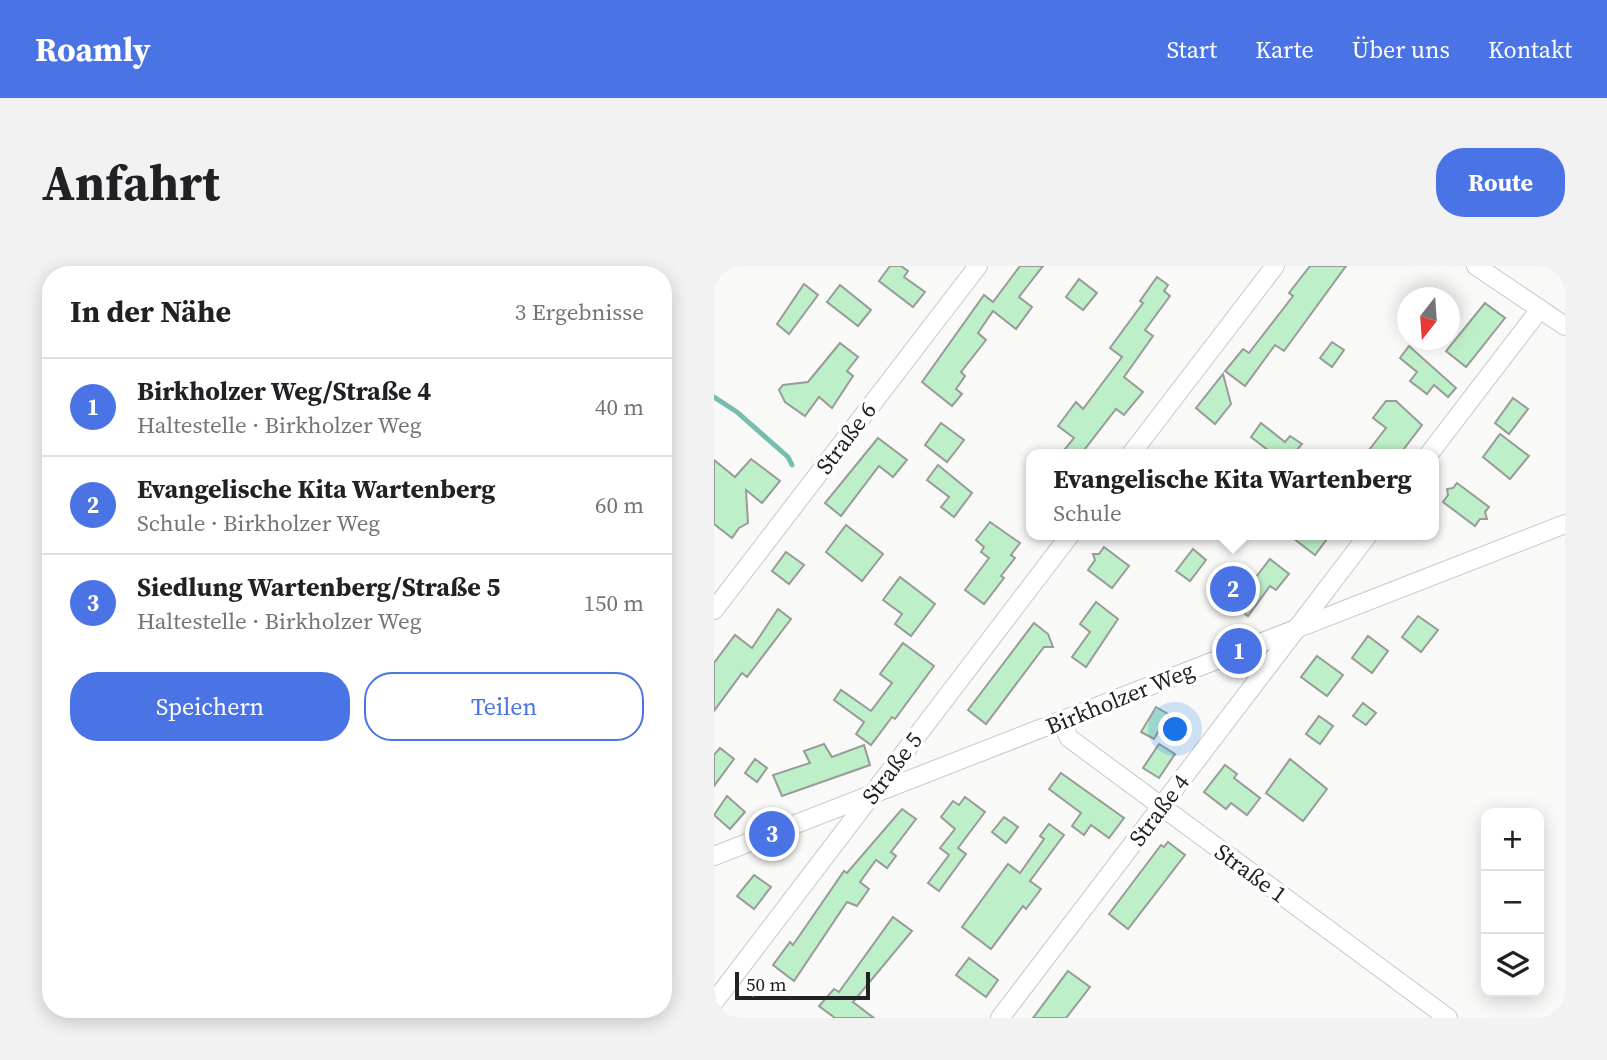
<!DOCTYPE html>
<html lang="de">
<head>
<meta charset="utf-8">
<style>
	:root { --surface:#fff; --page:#f2f2f2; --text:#202124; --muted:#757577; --line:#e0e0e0; --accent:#4a73e6 }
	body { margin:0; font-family:"Source Serif 4",serif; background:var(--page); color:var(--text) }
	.controls { position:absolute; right:21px; bottom:21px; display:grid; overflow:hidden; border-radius:14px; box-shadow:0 4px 18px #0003 }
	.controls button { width:63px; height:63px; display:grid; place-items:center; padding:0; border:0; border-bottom:2px solid var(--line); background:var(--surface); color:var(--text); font:35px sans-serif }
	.compass { position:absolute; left:683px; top:21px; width:63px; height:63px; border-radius:50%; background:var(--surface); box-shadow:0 4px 18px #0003; rotate:197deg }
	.scale { position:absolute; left:21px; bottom:18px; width:135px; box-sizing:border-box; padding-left:7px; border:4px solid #212221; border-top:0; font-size:19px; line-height:24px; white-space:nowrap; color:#212221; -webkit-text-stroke:5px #fff; paint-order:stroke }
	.you { position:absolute; left:462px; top:464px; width:24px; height:24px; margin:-18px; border:5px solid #fff; border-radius:50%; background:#1a73e8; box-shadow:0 0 0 10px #1a73e833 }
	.badge { display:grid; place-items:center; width:46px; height:46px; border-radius:50%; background:var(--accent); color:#fff; font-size:23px; font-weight:700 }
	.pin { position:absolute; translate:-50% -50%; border:4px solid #fff; box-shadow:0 2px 7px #0006 }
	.popup { position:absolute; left:312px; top:183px; width:413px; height:91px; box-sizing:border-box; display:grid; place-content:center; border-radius:14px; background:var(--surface); filter:drop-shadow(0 2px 5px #0005); font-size:23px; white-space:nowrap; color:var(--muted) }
	.popup b { font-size:26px; color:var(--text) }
	.popup::after { content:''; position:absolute; left:50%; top:100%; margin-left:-14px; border:14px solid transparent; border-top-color:var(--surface) }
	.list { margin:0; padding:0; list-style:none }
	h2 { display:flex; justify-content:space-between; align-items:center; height:91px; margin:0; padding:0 28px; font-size:30px }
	h2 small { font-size:23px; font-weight:400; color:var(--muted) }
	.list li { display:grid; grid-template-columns:46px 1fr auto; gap:21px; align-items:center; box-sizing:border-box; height:98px; padding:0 28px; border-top:2px solid var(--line) }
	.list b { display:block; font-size:26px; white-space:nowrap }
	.list p { margin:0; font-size:23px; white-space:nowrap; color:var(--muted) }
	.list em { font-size:23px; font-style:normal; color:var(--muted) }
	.actions { display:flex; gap:14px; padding:21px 28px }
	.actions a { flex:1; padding:16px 0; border:2px solid var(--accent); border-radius:28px; text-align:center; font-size:24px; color:var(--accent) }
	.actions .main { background:var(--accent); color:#fff }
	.icon { flex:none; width:38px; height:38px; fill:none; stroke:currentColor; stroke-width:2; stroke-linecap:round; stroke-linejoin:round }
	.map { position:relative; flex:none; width:851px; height:752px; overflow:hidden; border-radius:28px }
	header { display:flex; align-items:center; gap:42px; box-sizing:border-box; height:98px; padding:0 35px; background:var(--accent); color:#fff }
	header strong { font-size:33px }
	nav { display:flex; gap:38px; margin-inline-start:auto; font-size:24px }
	.intro { display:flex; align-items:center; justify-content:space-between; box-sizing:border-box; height:168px; padding:0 42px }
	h1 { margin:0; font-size:49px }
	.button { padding:18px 32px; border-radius:28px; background:var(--accent); color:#fff; font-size:24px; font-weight:700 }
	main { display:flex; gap:42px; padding:0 42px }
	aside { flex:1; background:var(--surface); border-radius:28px; box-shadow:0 4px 18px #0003 }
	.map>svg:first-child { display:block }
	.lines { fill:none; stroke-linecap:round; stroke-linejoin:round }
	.stream { stroke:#77bdaf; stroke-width:5 }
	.building { fill:#bdefc8; stroke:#989b99; stroke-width:2 }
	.street-casing { stroke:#c7c8c5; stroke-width:20 }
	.street { stroke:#fff; stroke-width:18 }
	.labels { text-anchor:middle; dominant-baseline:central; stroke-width:7; stroke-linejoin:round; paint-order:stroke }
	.street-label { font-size:23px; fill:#212221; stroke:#fff }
</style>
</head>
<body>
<header>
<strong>Roamly</strong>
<nav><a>Start</a><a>Karte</a><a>Über uns</a><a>Kontakt</a></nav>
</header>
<div class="intro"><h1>Anfahrt</h1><a class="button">Route</a></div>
<main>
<aside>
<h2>In der Nähe<small>3 Ergebnisse</small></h2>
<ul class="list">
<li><span class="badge">1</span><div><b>Birkholzer Weg/Straße 4</b><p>Haltestelle · Birkholzer Weg</p></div><em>40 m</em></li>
<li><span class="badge">2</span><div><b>Evangelische Kita Wartenberg</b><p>Schule · Birkholzer Weg</p></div><em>60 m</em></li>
<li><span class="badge">3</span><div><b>Siedlung Wartenberg/Straße 5</b><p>Haltestelle · Birkholzer Weg</p></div><em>150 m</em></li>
</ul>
<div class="actions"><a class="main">Speichern</a><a>Teilen</a></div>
</aside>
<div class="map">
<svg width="851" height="752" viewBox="0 0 851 752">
	<rect width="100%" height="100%" fill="#f9faf7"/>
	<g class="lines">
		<polyline class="stream" points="0,131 23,146 74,191 78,199"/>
	</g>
	<g class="building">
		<polygon points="176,0 187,0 194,5 190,11 211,26 199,41 165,15"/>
		<polygon points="306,0 329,0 305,31 318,41 302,63 279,45 264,67 272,74 247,106 251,110 242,123 248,128 238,140 208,116 270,29 279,36"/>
		<polygon points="596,0 632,0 570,85 561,79 531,120 511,105 529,83 535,87 579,30 575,27"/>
		<polygon points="443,11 454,19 450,25 456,30 431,64 439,70 410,111 429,126 410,149 402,143 367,188 347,188 360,172 344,160 362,136 369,143 408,91 396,82 429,37 426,35"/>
		<polygon points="365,13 383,27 369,44 352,31"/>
		<polygon points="90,18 104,29 75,68 63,58"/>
		<polygon points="126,19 157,44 144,60 113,36"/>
		<polygon points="771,37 791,52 752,101 732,85"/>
		<polygon points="618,76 630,84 618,101 606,92"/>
		<polygon points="126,77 144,91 133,105 139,110 118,142 105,131 91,150 71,136 65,124 69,119 94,116"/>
		<polygon points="695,80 742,122 734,131 720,119 713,128 696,115 703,106 686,92"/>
		<polygon points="509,108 517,138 501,158 482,142"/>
		<polygon points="799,132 814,143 795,168 781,157"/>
		<polygon points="672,135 682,135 708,159 686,188 652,188 672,162 659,152"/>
		<polygon points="227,157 250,174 233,196 211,179"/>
		<polygon points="547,157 571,176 576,170 588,178 582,185 586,188 559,188 537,171"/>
		<polygon points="786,168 815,190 796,213 769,191"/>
		<polygon points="164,172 193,194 179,211 165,200 127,250 111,237"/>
		<polygon points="37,193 66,215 48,237 32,224 34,257 25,262 18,272 0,258 0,194 21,211"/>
		<polygon points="224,199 258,227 240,251 227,241 235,231 213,214"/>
		<polygon points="743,217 775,241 771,246 773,253 766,253 761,260 729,236 734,229 733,223 739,222"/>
		<polygon points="276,256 306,277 297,289 301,292 287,310 290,312 270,338 251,324 275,292 267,286 270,281 262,274"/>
		<polygon points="132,259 169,288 148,315 112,286"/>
		<polygon points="575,269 616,269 601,289"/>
		<polygon points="390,281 415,300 398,322 374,304 381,294 379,288 385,288"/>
		<polygon points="479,283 492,294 476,315 462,305"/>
		<polygon points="72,286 90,299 75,318 58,305"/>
		<polygon points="556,293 575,308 562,324 556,320 534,350 505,329 515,314 531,325"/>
		<polygon points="186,311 221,338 197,370 181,358 188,348 169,334"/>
		<polygon points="382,336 404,353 372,401 358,391 376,366 366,358"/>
		<polygon points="64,343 77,353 33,411 28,407 0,445 0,397 21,369 38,382"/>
		<polygon points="704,350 724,364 707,386 688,371"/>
		<polygon points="320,357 334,368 339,381 330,381 272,458 254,444"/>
		<polygon points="654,370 674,385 658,407 638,392"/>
		<polygon points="189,377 220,400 181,453 178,451 157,479 142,468 150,456 120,434 127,424 157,445 178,417 166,408"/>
		<polygon points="603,390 629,409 613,430 587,411"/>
		<polygon points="649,437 662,447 652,459 639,450"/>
		<polygon points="442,441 454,448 440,473 427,466"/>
		<polygon points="605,450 619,460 606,478 592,468"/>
		<polygon points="110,478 118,491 150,479 156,499 68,530 59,509 96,497 90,485"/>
		<polygon points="445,478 461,488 445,512 429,502"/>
		<polygon points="6,482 20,493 0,520 0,489"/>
		<polygon points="41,493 53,502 43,516 31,507"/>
		<polygon points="576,493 613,523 589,555 552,527"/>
		<polygon points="511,499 523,508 520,512 546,532 533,549 517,537 512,543 490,526"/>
		<polygon points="347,507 410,552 395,572 377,559 370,569 358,560 367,547 335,523"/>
		<polygon points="13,530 31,546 16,563 0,549"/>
		<polygon points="251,531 271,546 244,582 252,588 225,625 214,617 235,589 226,582 241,563 227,551 239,535 245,539"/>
		<polygon points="188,543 202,553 177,586 182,590 173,602 162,594 146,616 155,623 143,640 133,636 80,715 59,699 76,676 79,679 130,605 133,607"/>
		<polygon points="290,551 304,561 292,577 278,566"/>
		<polygon points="335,558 350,569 316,615 327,623 312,643 309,640 277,683 248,661 294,598 306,607 330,573 326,570"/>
		<polygon points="454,576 471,589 414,663 395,648 447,579 450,581"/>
		<polygon points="40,609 57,621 40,643 23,630"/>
		<polygon points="179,651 198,665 139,736 160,752 121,752 105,740 120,723 125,726"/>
		<polygon points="255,692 284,714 272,731 242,709"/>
		<polygon points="354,705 376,721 352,752 319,752"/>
	</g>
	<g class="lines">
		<defs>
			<g id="street">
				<polyline points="762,0 851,60"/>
				<polyline points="417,188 561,0"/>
				<polyline points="715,188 826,43"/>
				<polyline points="0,344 264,0"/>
				<polyline points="348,455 355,472 734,752"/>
				<polyline points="0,590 851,258"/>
				<polyline points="0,736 356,269"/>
				<polyline points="286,752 654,269"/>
			</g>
		</defs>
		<use href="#street" class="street-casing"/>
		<use href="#street" class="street"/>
	</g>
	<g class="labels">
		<g class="street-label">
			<text transform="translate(132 172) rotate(-53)">Straße 6</text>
			<text transform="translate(406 432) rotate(-22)">Birkholzer Weg</text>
			<text transform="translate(178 502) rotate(-53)">Straße 5</text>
			<text transform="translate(445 544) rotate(-53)">Straße 4</text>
			<text transform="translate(537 607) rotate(36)">Straße 1</text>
		</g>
	</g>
</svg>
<div class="controls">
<button>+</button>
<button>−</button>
<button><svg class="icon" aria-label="layers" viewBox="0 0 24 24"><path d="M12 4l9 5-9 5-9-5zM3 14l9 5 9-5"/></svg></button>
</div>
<svg class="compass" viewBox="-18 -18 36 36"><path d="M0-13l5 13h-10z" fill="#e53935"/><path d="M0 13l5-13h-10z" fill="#757577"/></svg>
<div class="scale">50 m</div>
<div class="you"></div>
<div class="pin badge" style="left:525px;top:385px">1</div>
<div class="pin badge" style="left:519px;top:323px">2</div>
<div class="popup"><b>Evangelische Kita Wartenberg</b>Schule</div>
<div class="pin badge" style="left:58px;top:568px">3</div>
</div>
</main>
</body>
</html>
